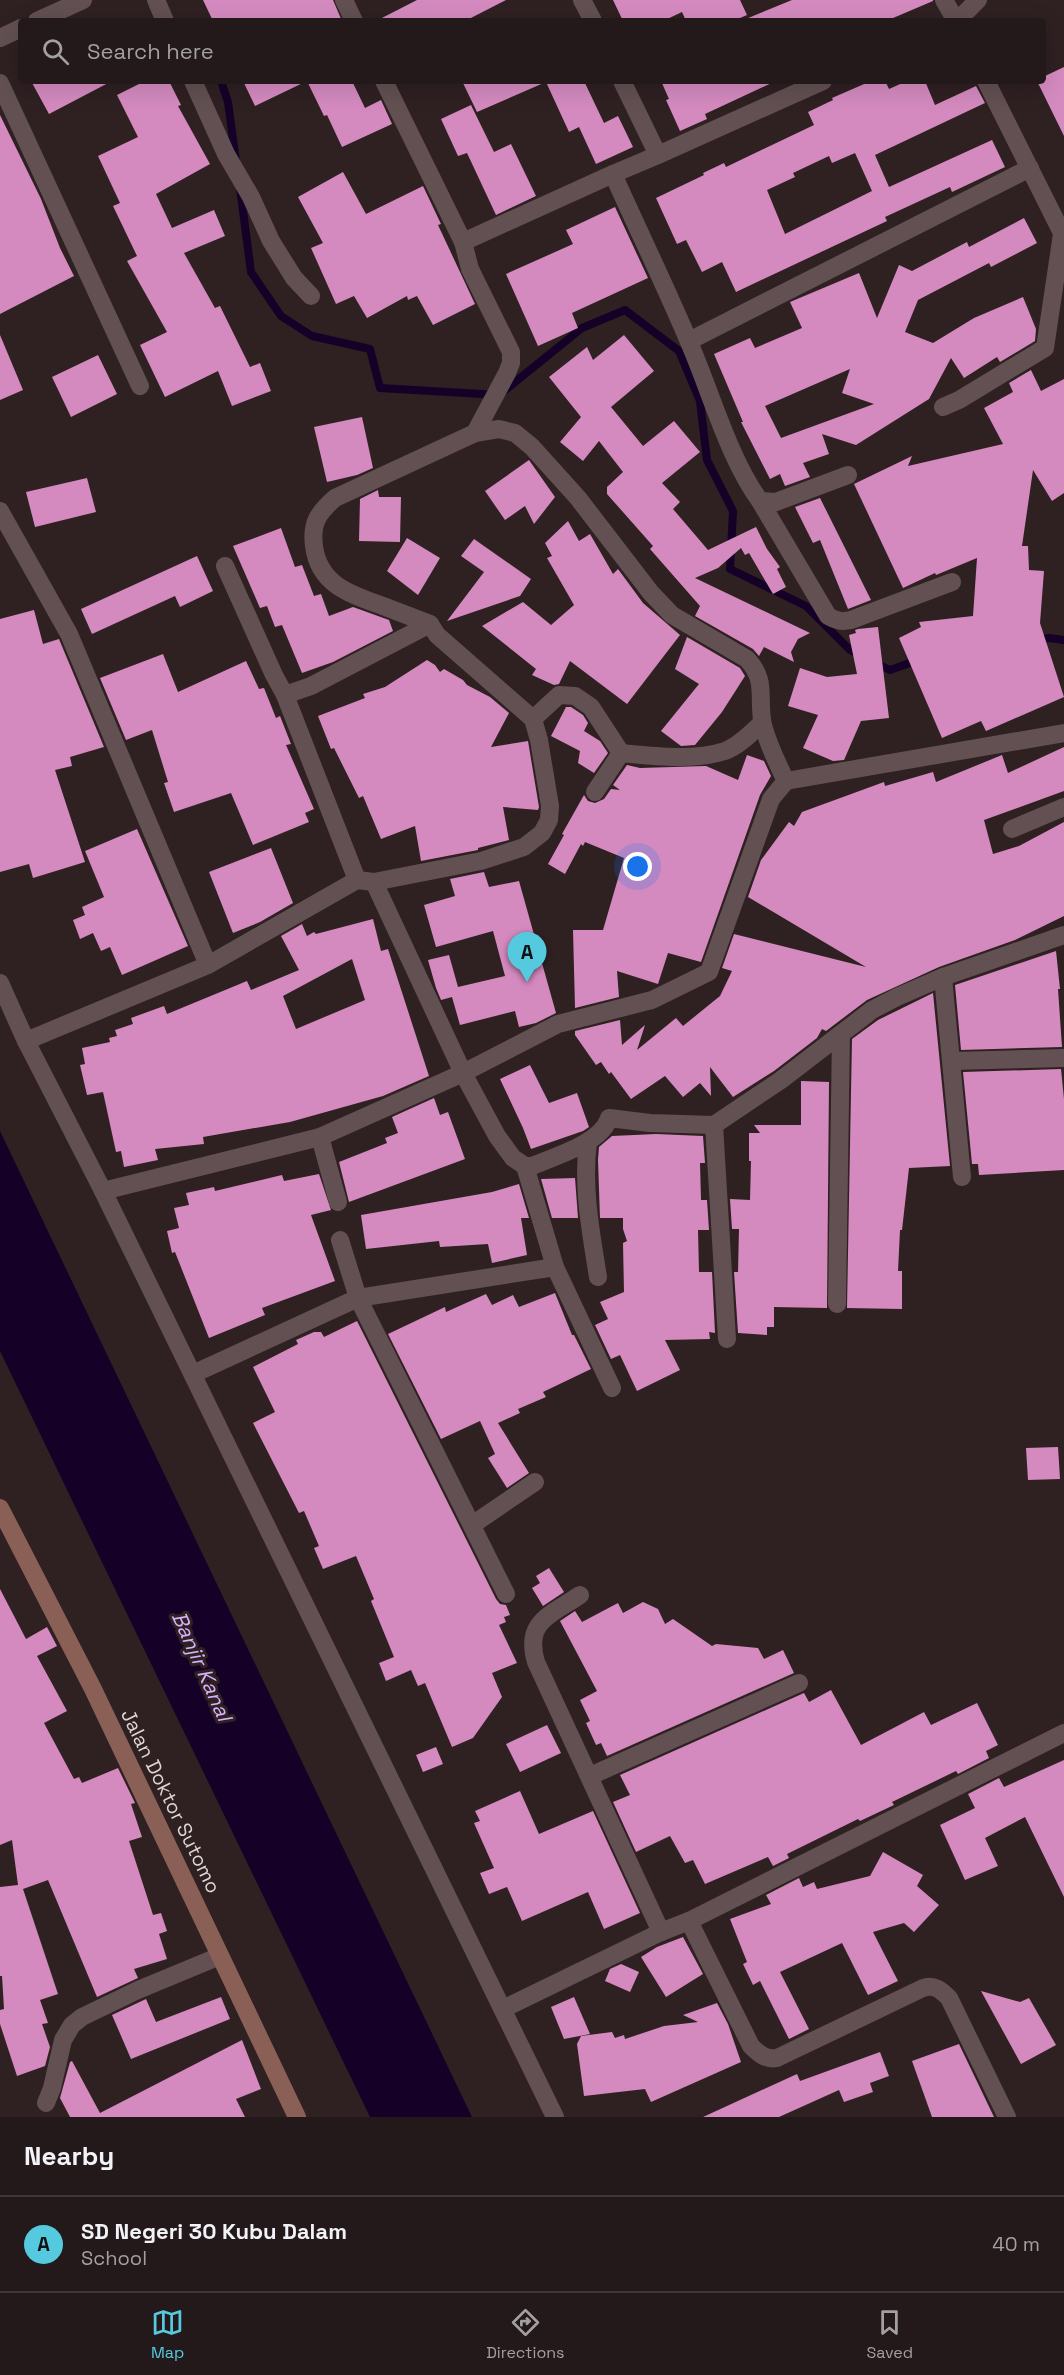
<!DOCTYPE html>
<html lang="en">
<head>
<meta charset="utf-8">
<style>
	:root { --surface:#23181a; --page:#2b2123; --text:#f1f3f6; --muted:#a3a0a2; --line:#403739; --accent:#55cadf }
	body { margin:0; font-family:"Space Grotesk",sans-serif; background:var(--page); color:var(--text) }
	.you { position:absolute; left:638px; top:867px; width:21px; height:21px; margin:-15px; border:4px solid #fff; border-radius:50%; background:#1a73e8; box-shadow:0 0 0 9px #1a73e833 }
	.badge { display:grid; place-items:center; width:39px; height:39px; border-radius:50%; background:var(--accent); color:#111; font-size:20px; font-weight:700 }
	.pin { position:absolute; translate:-50% -50px; filter:drop-shadow(0 2px 3px #0008) }
	.pin::after { content:''; position:absolute; top:32px; width:21px; height:18px; background:inherit; clip-path:polygon(0 0,100% 0,50% 100%) }
	.list { margin:0; padding:0; list-style:none }
	h2 { display:flex; justify-content:space-between; align-items:center; height:78px; margin:0; padding:0 24px; font-size:26px }
	h2 small { font-size:20px; font-weight:400; color:var(--muted) }
	.list li { display:grid; grid-template-columns:39px 1fr auto; gap:18px; align-items:center; box-sizing:border-box; height:96px; padding:0 24px; border-top:2px solid var(--line) }
	.list b { display:block; font-size:22px; white-space:nowrap }
	.list p { margin:0; font-size:20px; white-space:nowrap; color:var(--muted) }
	.list em { font-size:20px; font-style:normal; color:var(--muted) }
	.icon { flex:none; width:33px; height:33px; fill:none; stroke:currentColor; stroke-width:2; stroke-linecap:round; stroke-linejoin:round }
	.map { position:relative; flex:none; width:1064px; height:2117px; overflow:hidden }
	.search { position:absolute; background:var(--surface); box-shadow:0 6px 24px #0002; left:18px; right:18px; top:18px; height:66px; display:flex; align-items:center; gap:15px; box-sizing:border-box; padding:0 21px; border-radius:6px; color:var(--muted); font-size:22px }
	.sheet { height:174px; background:var(--surface) }
	nav { display:flex; justify-content:space-around; align-items:center; box-sizing:border-box; height:84px; border-top:2px solid var(--line); background:var(--surface); font-size:16px; color:var(--muted) }
	nav a { display:grid; justify-items:center; gap:3px }
	nav .on { color:var(--accent) }
	.map>svg:first-child { display:block }
	.water { fill:#150028 }
	.lines { fill:none; stroke-linecap:round; stroke-linejoin:round }
	.stream { stroke:#150028; stroke-width:8 }
	.building { fill:#d48abf; fill-rule:evenodd }
	.street { stroke:#625052; stroke-width:18 }
	.secondary { stroke:#8a5f56; stroke-width:18 }
	.labels { text-anchor:middle; dominant-baseline:central; stroke-width:6; stroke-linejoin:round; paint-order:stroke }
	.street-label { font-size:20px; fill:#dfd5d6; stroke:#2f2022 }
	.water-label { font-size:21px; font-style:italic; fill:#d6b1fe; stroke:#2f2022 }
</style>
</head>
<body>
<div class="map">
<svg width="1064" height="2117" viewBox="0 0 1064 2117">
	<rect width="100%" height="100%" fill="#2f2022"/>
	<polygon class="water" points="0,1131 472,2117 370,2117 0,1351"/>
	<g class="lines">
		<g class="stream">
			<polyline points="221,81 228,102 236,161"/>
			<polyline points="240,188 251,272 281,316 312,336 370,349 380,388 499,395 582,328 625,310 679,351 700,401 707,460 733,511 730,569 806,606 850,650 860,655"/>
			<polyline points="1036,640 1049,638 1064,640"/>
			<polyline points="873,662 890,670 918,660"/>
		</g>
	</g>
	<g class="building">
		<polygon points="203,0 333,0 342,21 213,21"/>
		<polygon points="417,0 506,0 465,21 376,21"/>
		<polygon points="613,0 740,0 747,15 733,21 686,21 682,12 663,21 623,21"/>
		<polygon points="792,0 933,0 933,1 886,21 741,21"/>
		<polygon points="1064,67 1064,136 1037,81 1043,81 1043,77"/>
		<polygon points="31,81 112,81 49,114"/>
		<polygon points="145,81 169,81 181,105 178,106 210,164 156,194 172,228 214,210 225,236 184,253 215,308 220,306 250,367 260,363 271,391 232,406 218,371 165,397 140,345 167,332 127,261 137,256 113,206 120,203 98,156 138,137 117,95"/>
		<polygon points="243,81 352,81 365,108 381,100 392,124 342,147 327,115 324,116 307,81 255,106"/>
		<polygon points="462,81 584,81 604,123 618,116 633,147 596,164 579,127 569,132 546,82 477,112"/>
		<polygon points="661,81 776,81 705,114 707,119 680,131 666,100 669,99"/>
		<path d="M871 81H885L889 89 907 81H925L935 105 976 86 985 103 875 155 889 187 992 140 1005 167 952 192 950 187 885 217 887 221 736 292 722 262 702 272 686 240 677 244 656 198 704 175 703 173 724 163 726 167 814 125 808 112 833 100 832 98ZM855 153 872 191 785 234 767 190 795 177 793 173 829 156 832 163Z"/>
		<polygon points="471,105 494,152 511,144 536,196 496,215 467,153 458,156 441,119"/>
		<polygon points="0,115 41,199 60,248 74,276 0,314"/>
		<polygon points="343,172 366,214 423,186 441,224 438,225 475,304 433,325 417,296 408,300 407,296 367,318 354,296 336,304 311,248 323,243 298,197"/>
		<polygon points="615,207 648,278 572,313 578,328 538,346 506,274 573,244 566,230"/>
		<path d="M1024 218 1037 243 991 267 989 263 918 300 905 332 933 343 974 318 1023 297 1036 329 1035 341 1000 362 997 357 964 378 951 358 929 399 856 445 822 434 829 454 803 463 810 477 785 486 780 474 770 479 741 422H743L714 354 750 338 755 348 802 328 790 302 859 273 877 318 899 265 912 271 967 242 969 247ZM850 369 842 393 874 404 781 438 765 406Z"/>
		<polygon points="0,335 23,390 0,400"/>
		<polygon points="624,335 654,371 611,407 643,446 674,421 700,452 662,483 680,502 673,509 708,550 756,527 767,549 780,567 777,569 786,587 773,594 749,553 745,555 741,548 718,568 695,578 810,633 798,639 791,652 794,662 764,647 759,656 753,649 695,616 700,606 650,549 653,546 607,494 607,487 623,472 599,441 583,461 560,442 581,417 549,377 587,347 593,360"/>
		<polygon points="98,355 117,394 71,417 52,377"/>
		<polygon points="1031,370 1041,391 1064,379 1064,493 1052,501 1033,470 1022,546 1028,546 1029,570 1044,571 1040,623 1064,697 986,731 981,721 942,738 899,638 921,627 919,622 973,616 977,558 936,575 935,573 903,588 854,484 912,456 908,466 1003,444 984,408 1013,392 1009,383"/>
		<polygon points="362,417 373,468 357,475 327,482 314,427"/>
		<polygon points="529,460 555,497 534,524 525,506 505,520 485,491"/>
		<polygon points="87,478 96,512 35,527 26,492"/>
		<polygon points="378,490 379,497 401,497 400,542 359,541 360,499"/>
		<polygon points="820,498 871,600 848,609 820,540 813,543 795,507"/>
		<polygon points="568,521 579,541 590,534 613,574 618,569 643,603 680,635 627,704 570,661 559,684 554,685 532,675 536,669 482,626 523,602 551,625 574,605 547,558 552,556 545,543"/>
		<polygon points="281,528 295,567 302,565 314,596 321,594 329,616 353,607 389,620 393,631 333,662 302,673 282,625 275,627 267,606 260,608 233,546"/>
		<polygon points="407,538 440,558 418,595 387,571"/>
		<polygon points="474,539 531,579 520,596 447,621 484,572 461,556"/>
		<polygon points="197,556 213,591 180,607 175,596 92,634 81,609"/>
		<polygon points="34,610 43,644 59,639 104,747 70,757 72,766 55,770 85,862 33,878 29,864 0,872 0,619"/>
		<polygon points="878,627 889,718 861,721 844,760 833,761 803,748 818,715 788,706 800,668 827,677 857,674 849,635 856,633 855,630 858,629"/>
		<polygon points="687,637 740,668 745,676 722,712 695,745 681,746 661,731 699,684 675,669"/>
		<polygon points="163,654 178,692 246,661 259,689 264,688 276,718 280,716 291,744 286,745 314,809 305,813 309,822 253,845 231,793 174,812 164,783 168,782 152,730 126,740 100,678"/>
		<polygon points="427,660 435,665 440,672 444,669 463,680 467,685 490,697 509,713 491,747 528,741 539,807 538,810 503,807 509,840 478,848 478,850 421,861 415,826 381,839 363,796 359,798 334,748 331,749 318,716 365,698 363,694 385,687"/>
		<polygon points="566,707 571,707 583,715 588,723 584,731 600,741 608,753 594,773 578,763 580,751 551,736"/>
		<polygon points="1064,747 1064,791 984,820 993,854 1019,846 1064,822 1064,916 1015,940 939,967 867,1000 826,1031 822,1029 817,1038 774,1071 733,1097 710,1067 711,1096 700,1083 683,1097 665,1076 631,1099 611,1072 609,1074 601,1062 596,1065 575,1035 575,1031 620,1020 622,1045 645,1025 637,1050 676,1018 683,1026 720,996 732,971 722,968 734,934 866,967 748,897 761,860 789,822 794,826 802,812 884,782 885,786 933,772 936,782 1002,755 1008,773"/>
		<polygon points="747,755 764,761 771,776 760,795 701,962 668,953 658,984 617,971 619,997 575,1008 573,930 603,930 624,858 585,842 583,846 581,844 565,874 548,864 564,835 562,834 584,795 588,801 595,803 604,799 611,789 620,790 613,785 627,765 640,768 706,766 738,780"/>
		<polygon points="137,829 188,946 122,975 110,947 101,951 93,933 80,939 73,920 85,915 82,907 104,897 85,851"/>
		<polygon points="271,848 293,903 260,922 233,933 209,872"/>
		<polygon points="484,872 489,887 519,881 556,1013 536,1023 519,1027 515,1011 460,1025 452,997 441,1000 436,988 428,960 449,955 458,987 505,976 493,931 436,947 424,905 455,896 450,879"/>
		<path d="M373 919 381 951 388 949 429 1076 383 1096 290 1122 203 1137 204 1144 155 1149 158 1160 124 1167 121 1151 116 1152 103 1092 87 1095 80 1065 85 1064 82 1048 110 1042 109 1038 117 1036 115 1030 133 1024 131 1018 164 1006 167 1014 247 981 251 990 299 970 281 936 302 924 307 936 314 932 316 934ZM352 959 365 1000 296 1029 283 996Z"/>
		<polygon points="1056,951 1060,989 1058,989 1062,1047 961,1050 955,985"/>
		<polygon points="933,993 950,1166 909,1168 902,1230 900,1230 898,1271 902,1271 902,1309 847,1308 852,1039 878,1020"/>
		<polygon points="530,1065 549,1103 577,1093 589,1127 583,1131 531,1149 523,1128 500,1079"/>
		<polygon points="1061,1069 1064,1099 1064,1170 979,1175 978,1164 972,1164 963,1072"/>
		<polygon points="801,1081 829,1082 827,1308 774,1307 774,1327 767,1327 767,1335 738,1333 734,1272 738,1272 739,1229 732,1229 730,1199 750,1200 751,1161 749,1161 749,1133 760,1133 754,1125 801,1125"/>
		<polygon points="434,1098 440,1115 448,1112 465,1159 349,1202 339,1162 387,1143 385,1138 398,1133 392,1117"/>
		<polygon points="656,1134 703,1136 705,1163 700,1163 701,1200 707,1200 709,1230 698,1230 699,1272 712,1272 715,1333 709,1332 710,1339 665,1340 680,1370 637,1391 620,1355 611,1359 595,1325 608,1319 600,1302 624,1292 623,1243 627,1241 623,1229 623,1218 600,1218 598,1160 599,1147 612,1136"/>
		<polygon points="319,1174 331,1210 311,1215 335,1281 262,1308 265,1315 209,1338 175,1252 172,1253 167,1231 179,1228 174,1208 189,1205 186,1193 214,1187 215,1191 282,1175 284,1181"/>
		<polygon points="575,1178 578,1218 552,1218 541,1179"/>
		<polygon points="519,1184 529,1218 521,1218 527,1255 492,1263 488,1244 440,1247 439,1241 366,1249 361,1215 492,1192"/>
		<polygon points="555,1293 572,1335 574,1335 591,1369 543,1392 546,1397 518,1409 520,1413 498,1423 529,1473 507,1488 488,1458 495,1454 480,1421 441,1439 388,1334 445,1307 446,1312 486,1294 492,1305 513,1295 519,1307"/>
		<polygon points="357,1321 496,1599 500,1604 506,1605 510,1615 504,1617 506,1622 499,1625 517,1663 492,1673 502,1697 473,1738 452,1747 425,1683 418,1686 411,1670 386,1681 379,1663 394,1657 371,1601 374,1599 356,1556 323,1569 314,1548 319,1546 304,1511 299,1513 253,1423 275,1412 253,1367 298,1344 296,1340 314,1332 321,1332 324,1337"/>
		<polygon points="1058,1447 1060,1479 1028,1480 1026,1448"/>
		<polygon points="549,1568 564,1592 543,1606 532,1588 540,1583 536,1576"/>
		<polygon points="0,1589 26,1639 47,1627 57,1646 37,1656 67,1711 44,1723 74,1779 79,1777 82,1783 118,1768 135,1803 131,1804 142,1837 129,1841 153,1915 161,1913 167,1931 159,1934 167,1959 134,1969 138,1978 97,1997 48,1880 23,1889 58,1994 40,2000 48,2023 42,2024 50,2047 45,2066 17,2076 0,2024 0,2010 4,2009 2,1976 0,1976 0,1887 18,1885 12,1840 0,1845"/>
		<polygon points="643,1602 658,1609 665,1624 673,1619 712,1646 716,1644 758,1648 764,1659 783,1650 794,1673 607,1756 601,1743 596,1745 586,1723 590,1721 580,1700 597,1691 560,1621 575,1611 582,1622 618,1603 623,1613"/>
		<polygon points="831,1690 861,1745 924,1712 931,1725 977,1703 998,1745 986,1751 989,1758 958,1774 956,1771 892,1802 894,1805 860,1821 858,1819 787,1854 789,1858 773,1866 768,1857 705,1884 693,1860 685,1863 670,1836 636,1852 613,1802 630,1795 620,1775 804,1693 809,1702"/>
		<polygon points="547,1725 561,1753 520,1772 506,1744"/>
		<polygon points="436,1747 443,1764 423,1772 416,1755"/>
		<polygon points="1064,1760 1064,1897 1025,1817 985,1838 998,1866 965,1880 940,1825 975,1808 968,1794 999,1778 1004,1787"/>
		<polygon points="520,1791 539,1834 593,1811 640,1913 604,1929 588,1892 522,1921 507,1887 489,1894 480,1873 494,1868 474,1823 480,1821 475,1811"/>
		<polygon points="883,1852 923,1875 917,1886 939,1905 914,1932 904,1923 873,1932 898,1981 868,1995 842,1943 780,1972 809,2029 789,2039 760,1981 753,1985 743,1964 747,1962 730,1919 771,1904 766,1895 799,1878 803,1887 814,1882 817,1889 870,1876"/>
		<polygon points="683,1937 703,1974 666,1997 641,1957 657,1947"/>
		<polygon points="621,1964 639,1972 630,1992 605,1981 610,1969"/>
		<polygon points="981,1991 1020,2002 1029,1998 1056,2045 1021,2064"/>
		<polygon points="221,1997 230,2019 131,2059 112,2015 146,1999 156,2022"/>
		<polygon points="574,1997 590,2034 564,2039 551,2007"/>
		<polygon points="717,2003 728,2024 741,2062 651,2102 645,2089 584,2096 577,2044 581,2036 612,2032 615,2038 624,2035 625,2039 664,2026 698,2022 683,2015"/>
		<polygon points="242,2040 261,2089 236,2099 245,2117 70,2117 60,2098 70,2062 72,2061 100,2113"/>
		<polygon points="959,2044 994,2117 932,2117 912,2061"/>
		<polygon points="880,2052 889,2076 870,2083 873,2092 844,2102 839,2090 779,2117 703,2117 797,2074 800,2081"/>
	</g>
	<g class="lines">
		<g class="street">
			<polyline points="156,0 165,21"/>
			<polyline points="344,0 354,21"/>
			<polyline points="582,0 593,21"/>
			<polyline points="944,0 956,21"/>
			<polyline points="37,21 83,0"/>
			<polyline points="957,21 978,0"/>
			<polyline points="0,38 21,28"/>
			<polyline points="193,81 226,154 251,197 271,241 294,278 311,296"/>
			<path d="M384 81 463 242 613 174C638 230 665 285 689 342 710 390 729 459 760 501L776 502 848 475"/>
			<polyline points="986,81 1064,237"/>
			<polyline points="0,83 140,386"/>
			<polyline points="658,155 823,81"/>
			<polyline points="613,174 658,155 622,81"/>
			<polyline points="463,242 470,269 511,352 511,363 507,373 475,433"/>
			<polyline points="689,341 1030,168"/>
			<polyline points="943,407 959,400 1045,348 1062,234"/>
			<path d="M760 501 828 616C837 621 842 622 851 620L952 582"/>
			<polyline points="0,511 69,634 208,965"/>
			<polyline points="225,566 274,675 285,695 311,686 430,624"/>
			<polyline points="285,695 357,880"/>
			<path d="M533 719 559 695 575 696 591 707 621 753C653 756 694 761 725 751 739 746 751 733 762 723"/>
			<polyline points="595,792 621,753"/>
			<polyline points="1012,829 1064,807"/>
			<path d="M374 882 481 861 524 847 542 833 549 820 550 806 539 740 533 719 437 635 430 624C414 618 399 612 383 606 350 594 319 585 314 546 311 523 318 513 335 498L475 433 499 429 515 433 532 447 578 498 651 593 672 615 747 659C768 681 757 699 763 725 768 744 777 763 786 781"/>
			<polyline points="943,977 962,1177"/>
			<polyline points="0,983 26,1041 103,1191"/>
			<path d="M26 1041 208 965 357 880 374 882 463 1073 497 1136 513 1158 525 1166H532C553 1157 602 1143 609 1118L650 1123 714 1125 781 1080 872 1010 897 997 943 977 1064 935"/>
			<polyline points="952,1061 1064,1058"/>
			<polyline points="714,1125 727,1339"/>
			<polyline points="320,1137 338,1202"/>
			<path d="M588 1142C582 1187 591 1233 598 1277"/>
			<polyline points="525,1166 555,1267"/>
			<polyline points="340,1240 358,1298 506,1594"/>
			<polyline points="837,1304 841,1034"/>
			<polyline points="193,1374 358,1298 555,1267 612,1388"/>
			<polyline points="472,1525 535,1482"/>
			<path d="M580 1595C551 1615 524 1621 536 1662L661 1932"/>
			<polyline points="590,1776 799,1683"/>
			<path d="M689 1921 751 2046C759 2054 766 2060 777 2058L923 1988C934 1984 941 1990 949 1998L1007 2117"/>
			<polyline points="503,2009 661,1932 689,1921 1064,1733"/>
			<polyline points="46,2103 52,2088 63,2040 72,2025 82,2017 138,1990 220,1956"/>
			<polyline points="555,2117 103,1191 320,1137 463,1073 558,1024 652,1000 709,972 771,799 786,781 1064,733"/>
		</g>
		<polyline class="secondary" points="0,1508 93,1689 297,2117"/>
	</g>
	<g class="labels">
		<g class="street-label">
			<text transform="translate(171 1801) rotate(64)">Jalan Doktor Sutomo</text>
		</g>
		<g class="water-label">
			<text transform="translate(202 1666) rotate(66)">Banjir Kanal</text>
		</g>
	</g>
</svg>
<div class="you"></div>
<div class="pin badge" style="left:527px;top:982px">A</div>
<div class="search"><svg class="icon" aria-label="search" viewBox="0 0 24 24"><circle cx="10" cy="10" r="6"/><path d="M15 15l6 6"/></svg>Search here</div>
</div>
<section class="sheet">
<h2>Nearby<small></small></h2>
<ul class="list">
<li><span class="badge">A</span><div><b>SD Negeri 30 Kubu Dalam</b><p>School</p></div><em>40 m</em></li>
</ul>
</section>
<nav>
<a class="on"><svg class="icon" aria-label="map" viewBox="0 0 24 24"><path d="M3 6l6-2 6 2 6-2v14l-6 2-6-2-6 2zM9 4v14M15 6v14"/></svg>Map</a>
<a><svg class="icon" aria-label="directions" viewBox="0 0 24 24"><path d="M12 3l9 9-9 9-9-9zM9 14v-3h6M13 9l2 2-2 2"/></svg>Directions</a>
<a><svg class="icon" aria-label="saved" viewBox="0 0 24 24"><path d="M7 4h10v16l-5-4-5 4z"/></svg>Saved</a>
</nav>
</body>
</html>
